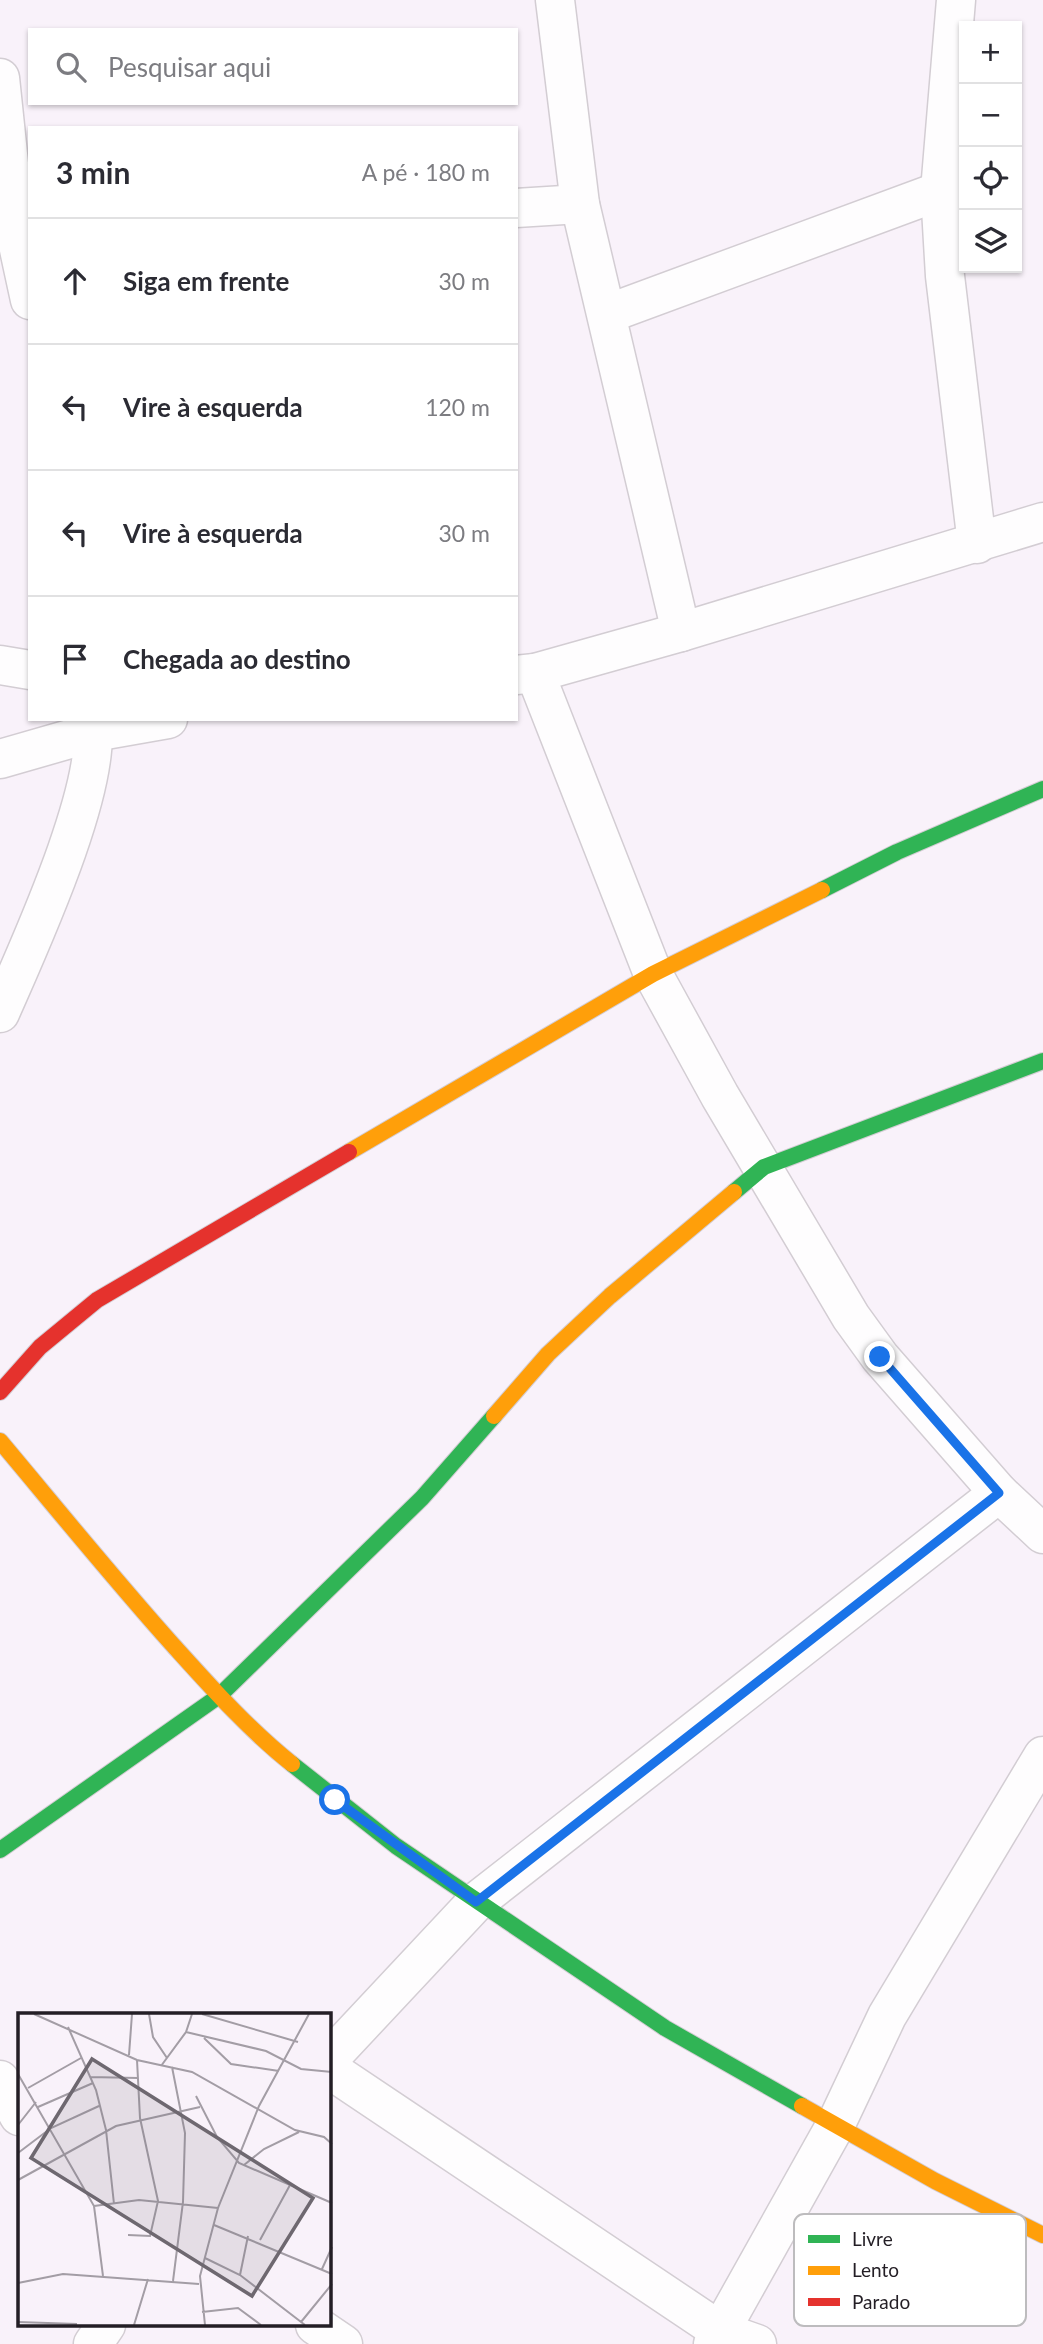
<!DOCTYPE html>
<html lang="pt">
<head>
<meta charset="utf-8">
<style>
	:root { --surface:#fff; --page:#f7f7f7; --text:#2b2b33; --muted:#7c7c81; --line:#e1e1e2 }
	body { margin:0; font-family:Lato,sans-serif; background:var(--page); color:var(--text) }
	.controls { position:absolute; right:21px; top:21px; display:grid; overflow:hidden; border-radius:0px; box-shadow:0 2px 5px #0004 }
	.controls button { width:63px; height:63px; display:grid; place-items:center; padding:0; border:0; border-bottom:2px solid var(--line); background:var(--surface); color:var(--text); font:35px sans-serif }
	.stop { position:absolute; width:21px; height:21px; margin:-16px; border:5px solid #1a73e8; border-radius:50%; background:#fff }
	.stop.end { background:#1a73e8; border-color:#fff; box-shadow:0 2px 7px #0008 }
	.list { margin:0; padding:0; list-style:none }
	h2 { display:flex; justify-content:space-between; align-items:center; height:91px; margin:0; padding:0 28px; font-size:30px }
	h2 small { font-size:23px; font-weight:400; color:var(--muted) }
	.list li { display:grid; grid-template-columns:46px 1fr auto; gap:21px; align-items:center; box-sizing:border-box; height:126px; padding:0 28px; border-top:2px solid var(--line) }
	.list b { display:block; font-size:26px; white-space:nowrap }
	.list em { font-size:23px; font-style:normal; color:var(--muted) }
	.icon { flex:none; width:38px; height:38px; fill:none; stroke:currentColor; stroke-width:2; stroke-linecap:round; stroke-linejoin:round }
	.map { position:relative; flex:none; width:1043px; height:2344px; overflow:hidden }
	.search { position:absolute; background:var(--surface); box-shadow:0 2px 5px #0004; left:28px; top:28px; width:490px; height:77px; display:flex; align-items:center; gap:18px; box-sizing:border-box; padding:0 24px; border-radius:0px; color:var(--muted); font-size:26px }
	.panel { position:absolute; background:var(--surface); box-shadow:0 2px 5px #0004; left:28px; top:126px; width:490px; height:595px; border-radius:0px }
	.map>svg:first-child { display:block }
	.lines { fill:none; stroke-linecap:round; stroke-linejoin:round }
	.street-casing { stroke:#d3cdd3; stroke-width:41 }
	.fast-casing { stroke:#d3cdd3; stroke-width:18 }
	.slow-casing { stroke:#d3cdd3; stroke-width:18 }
	.jam-casing { stroke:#d3cdd3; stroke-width:18 }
	.street { stroke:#fefdfe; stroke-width:38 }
	.fast { stroke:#30b455; stroke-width:16 }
	.slow { stroke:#ff9f0a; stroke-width:16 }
	.jam { stroke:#e5322d; stroke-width:16 }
	.route { stroke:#1a73e8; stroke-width:9 }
	.inset-road { fill:none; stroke:#a39da5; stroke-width:2 }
	.view { fill:#6e6870; fill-opacity:0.15; stroke:#6e6870; stroke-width:3.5 }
	.inset-edge { fill:none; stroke:#231e25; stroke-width:3.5 }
	.key { fill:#fff; stroke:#bdbcbe; stroke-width:2 }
	.key-label { font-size:19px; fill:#231e25 }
</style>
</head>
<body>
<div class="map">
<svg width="1043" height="2344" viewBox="0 0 1043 2344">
	<rect width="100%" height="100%" fill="#f9f2fa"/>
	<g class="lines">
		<defs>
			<g id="street">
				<polyline points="555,0 580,204 681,632"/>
				<polyline points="956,0 940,191 945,276 977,544"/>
				<polyline points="0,78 17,240 30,300"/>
				<polyline points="516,208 580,204"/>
				<polyline points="607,314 940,191"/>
				<polyline points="0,665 30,670"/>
				<polyline points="535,673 653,974 720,1096 851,1317 880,1357 999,1493 1043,1534"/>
				<polyline points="516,675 535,673 681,632 1043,522"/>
				<polyline points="0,759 94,732 168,719"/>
				<path d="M0 1013C27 951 106 781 91 719"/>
				<polyline points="329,2059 476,1902 999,1493"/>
				<polyline points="329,2069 720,2331 757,2344"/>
				<polyline points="0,2080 19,2116"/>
				<polyline points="315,2325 343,2344"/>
				<polyline points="93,2344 106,2325"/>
				<polyline points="713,2344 835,2126 887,2016 1043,1756"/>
			</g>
			<g id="fast">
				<polyline points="822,890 897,852 1043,789"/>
				<polyline points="734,1192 764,1167 1043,1061"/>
				<polyline points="292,1764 396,1846 665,2028 802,2106"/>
				<polyline points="0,1850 219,1696 422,1498 494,1416"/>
			</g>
			<g id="slow">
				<polyline points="349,1152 653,974 822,890"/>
				<polyline points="494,1416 548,1354 610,1296 734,1192"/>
				<path d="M0 1441C57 1509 113 1578 172 1644 210 1686 248 1729 292 1764"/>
				<polyline points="802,2106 935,2181 1043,2235"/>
			</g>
			<polyline id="jam" points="0,1392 40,1347 97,1300 349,1152"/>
		</defs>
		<use href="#street" class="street-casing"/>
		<use href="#fast" class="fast-casing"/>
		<use href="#slow" class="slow-casing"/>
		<use href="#jam" class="jam-casing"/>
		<use href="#street" class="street"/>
		<use href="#fast" class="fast"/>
		<use href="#slow" class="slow"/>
		<use href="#jam" class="jam"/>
	</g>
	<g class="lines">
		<polyline class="route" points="335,1800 476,1902 999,1493 880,1357"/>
	</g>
	<g transform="translate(18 2013)">
		<rect width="313" height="313" fill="#f9f2fa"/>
		<path class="inset-road" d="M16 1 119 47 174 59 277 117 306 124 314 131M131 1 135 24 149 45M184 1 280 29M50 14 78 77 88 117 96 191M168 19 248 38 283 56 314 59M186 25 213 51 261 58M111 42 114 1M143 53 168 19 174 1M154 54 167 120 165 189 155 268M0 61 76 193 85 263M72 64 120 65M10 75 63 45M178 83 199 124 221 150 314 190M20 94 75 70M0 112 18 89M0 140 33 115 81 93M226 152 246 136 281 119M0 167 98 113 182 94M76 193 121 187 200 195M196 212 314 261M110 222 132 223 140 188 122 105 119 47M242 227 272 172M187 245 222 262 287 312M304 256 314 234M222 262 230 223M0 270 45 261 181 271M184 299 220 295 243 312M0 309 59 311M283 309 314 271M116 312 130 266M187 312 182 263 200 195 241 93 291 1"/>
		<path class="view" d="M74 46 295 185 234 283 13 145Z"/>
		<rect width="313" height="313" class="inset-edge"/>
	</g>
	<rect x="794" y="2214" width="232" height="112" rx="10" class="key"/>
	<rect x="808" y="2235" width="32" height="8" fill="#30b455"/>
	<rect x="808" y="2266" width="32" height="9" fill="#ff9f0a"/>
	<rect x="808" y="2298" width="32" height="8" fill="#e5322d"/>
	<g class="key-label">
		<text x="852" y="2246">Livre</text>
		<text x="852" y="2277">Lento</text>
		<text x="852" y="2309">Parado</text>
	</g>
</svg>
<div class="controls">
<button>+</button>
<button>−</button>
<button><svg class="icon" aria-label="locate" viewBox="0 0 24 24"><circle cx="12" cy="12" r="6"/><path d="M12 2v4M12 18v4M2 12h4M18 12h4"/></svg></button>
<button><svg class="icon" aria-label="layers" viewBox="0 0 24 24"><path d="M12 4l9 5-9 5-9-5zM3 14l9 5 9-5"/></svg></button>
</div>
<div class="stop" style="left:335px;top:1800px"></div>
<div class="stop end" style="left:880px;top:1357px"></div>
<div class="search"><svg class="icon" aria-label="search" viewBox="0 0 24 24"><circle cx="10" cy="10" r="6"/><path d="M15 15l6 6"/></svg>Pesquisar aqui</div>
<section class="panel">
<h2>3 min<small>A pé · 180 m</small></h2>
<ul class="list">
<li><svg class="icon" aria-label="ahead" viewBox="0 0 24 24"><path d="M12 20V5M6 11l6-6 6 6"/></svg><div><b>Siga em frente</b></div><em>30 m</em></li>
<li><svg class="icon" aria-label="left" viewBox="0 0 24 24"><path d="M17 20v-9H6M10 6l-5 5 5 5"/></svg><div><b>Vire à esquerda</b></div><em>120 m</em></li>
<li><svg class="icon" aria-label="left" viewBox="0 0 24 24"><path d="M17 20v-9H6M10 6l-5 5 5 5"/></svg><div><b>Vire à esquerda</b></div><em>30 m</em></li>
<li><svg class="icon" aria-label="arrive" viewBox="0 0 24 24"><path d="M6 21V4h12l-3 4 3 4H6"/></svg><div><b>Chegada ao destino</b></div></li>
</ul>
</section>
</div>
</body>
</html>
